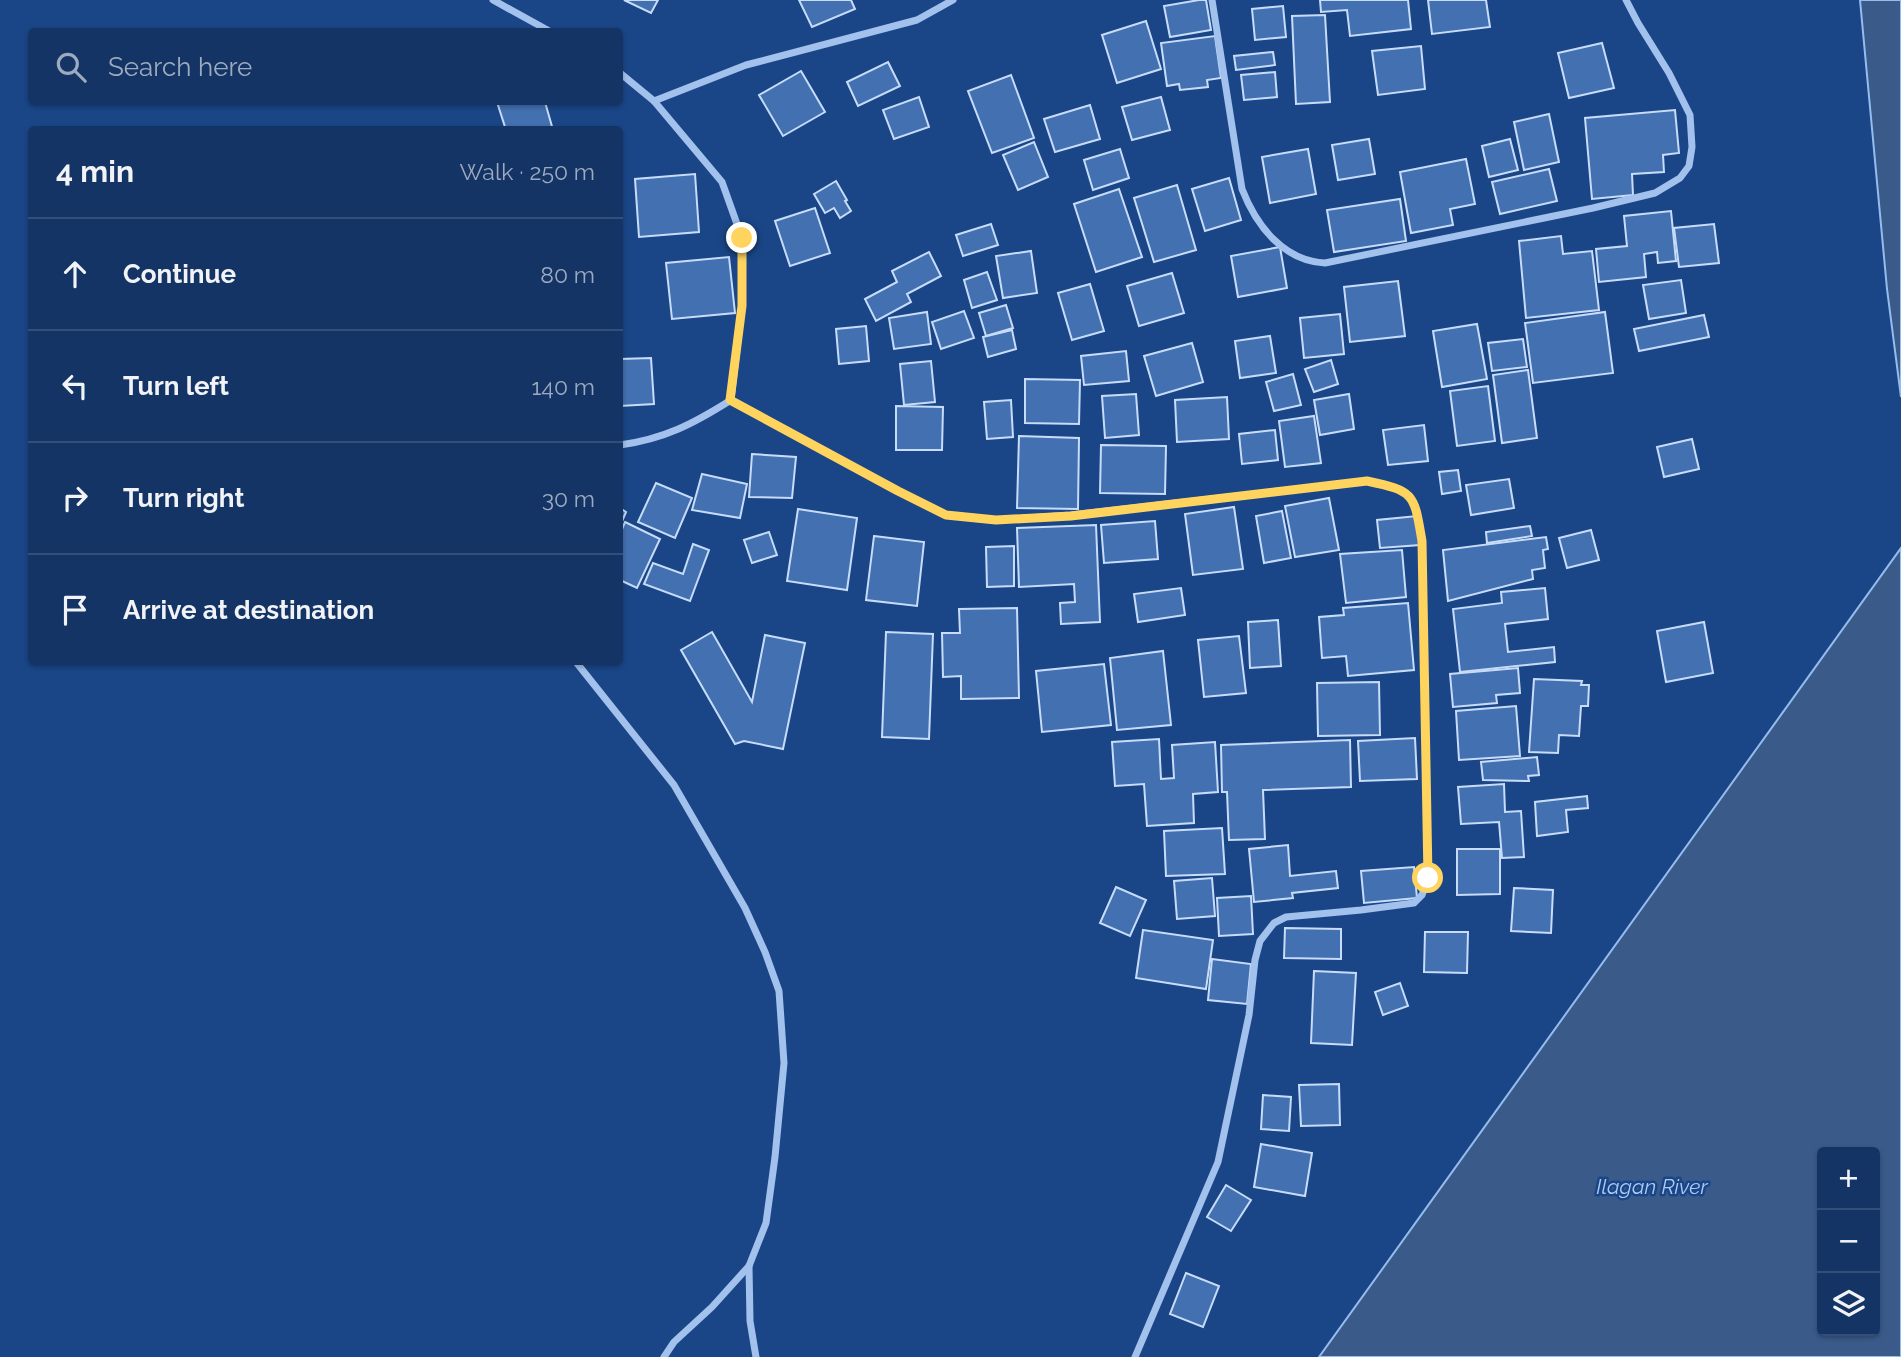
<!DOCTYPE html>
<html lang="en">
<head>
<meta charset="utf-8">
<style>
	:root { --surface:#143465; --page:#213f6e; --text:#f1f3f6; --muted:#9daabf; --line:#334f79 }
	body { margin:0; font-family:Raleway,sans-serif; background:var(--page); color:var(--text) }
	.controls { position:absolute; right:21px; bottom:21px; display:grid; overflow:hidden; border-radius:7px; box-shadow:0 2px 5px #0004 }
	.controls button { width:63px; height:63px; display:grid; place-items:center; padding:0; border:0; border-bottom:2px solid var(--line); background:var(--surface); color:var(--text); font:35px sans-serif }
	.stop { position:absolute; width:21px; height:21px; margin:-16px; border:5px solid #fed45e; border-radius:50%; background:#fff }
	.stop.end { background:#fed45e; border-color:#fff; box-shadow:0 2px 7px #0008 }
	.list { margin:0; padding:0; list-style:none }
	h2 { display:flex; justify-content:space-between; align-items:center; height:91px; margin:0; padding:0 28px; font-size:30px }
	h2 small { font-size:23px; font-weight:400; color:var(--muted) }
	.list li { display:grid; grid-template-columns:46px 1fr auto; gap:21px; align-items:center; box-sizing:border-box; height:112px; padding:0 28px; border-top:2px solid var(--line) }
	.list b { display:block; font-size:26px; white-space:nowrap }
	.list em { font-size:23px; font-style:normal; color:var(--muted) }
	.icon { flex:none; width:38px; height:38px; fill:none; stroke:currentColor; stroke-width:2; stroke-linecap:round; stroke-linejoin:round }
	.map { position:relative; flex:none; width:1901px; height:1357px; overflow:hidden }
	.search { position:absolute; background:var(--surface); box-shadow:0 2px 5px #0004; left:28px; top:28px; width:595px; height:77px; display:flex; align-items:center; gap:18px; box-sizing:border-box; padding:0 24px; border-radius:7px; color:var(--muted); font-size:26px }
	.panel { position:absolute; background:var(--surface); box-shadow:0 2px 5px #0004; left:28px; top:126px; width:595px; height:539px; border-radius:7px }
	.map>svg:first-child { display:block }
	.water { fill:#3a5b8a; stroke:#95bcee; stroke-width:2; fill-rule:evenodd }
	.building { fill:#4370b0; stroke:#c7dcf9; stroke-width:2 }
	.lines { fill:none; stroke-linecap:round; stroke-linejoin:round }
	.minor { stroke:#a2c1ec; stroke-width:7 }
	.route { stroke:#fed45e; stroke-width:9 }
	.labels { text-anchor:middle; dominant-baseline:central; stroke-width:5; stroke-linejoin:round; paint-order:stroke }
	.water-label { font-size:21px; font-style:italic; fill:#adcbf4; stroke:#1a4687 }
</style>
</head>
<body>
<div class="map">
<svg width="1901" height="1357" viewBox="0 0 1901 1357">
	<rect width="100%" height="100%" fill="#1a4687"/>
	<g class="water">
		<polygon points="1860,0 1901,0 1901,397 1887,289"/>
		<path d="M1901 548V1357H1319ZM1822 1152H1875V1331H1822Z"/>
	</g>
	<g class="building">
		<polygon points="624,0 658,0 651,13"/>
		<polygon points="799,0 851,0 855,9 812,27"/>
		<polygon points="1199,0 1206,0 1211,30 1170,37 1164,6"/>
		<polygon points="1320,0 1408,0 1411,29 1350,36 1347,10 1321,12"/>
		<polygon points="1428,0 1486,0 1490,27 1432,34"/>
		<polygon points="1283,6 1286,37 1255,40 1252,9"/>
		<polygon points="1325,15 1330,102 1296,104 1292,16"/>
		<polygon points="1146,21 1161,69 1117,83 1102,35"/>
		<polygon points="1215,36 1221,78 1207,80 1208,87 1180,90 1179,84 1167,86 1161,43"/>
		<polygon points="1602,43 1614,88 1569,98 1558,53"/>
		<polygon points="1421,46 1425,89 1378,95 1372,51"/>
		<polygon points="1273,52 1275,65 1236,70 1234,56"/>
		<polygon points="888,62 900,86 858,106 847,82"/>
		<polygon points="801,71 825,112 783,136 759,95"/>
		<polygon points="1275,72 1277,97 1244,100 1241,75"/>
		<polygon points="1011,75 1034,138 992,153 968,91"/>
		<polygon points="919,97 929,127 894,139 883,110"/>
		<polygon points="1161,97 1170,130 1132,140 1122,107"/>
		<polygon points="497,102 545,102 553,130 506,130"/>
		<polygon points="1090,105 1100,139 1055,152 1044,119"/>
		<polygon points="1675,110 1679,153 1663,155 1664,172 1632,174 1633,195 1592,199 1585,118"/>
		<polygon points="1549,114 1559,162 1524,170 1514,122"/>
		<polygon points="1369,139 1375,174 1338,180 1332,145"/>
		<polygon points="1510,139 1518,170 1489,177 1482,146"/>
		<polygon points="1034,142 1048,177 1018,190 1003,155"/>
		<polygon points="1120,149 1129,178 1093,190 1084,160"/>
		<polygon points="1308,149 1316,194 1270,203 1262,157"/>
		<polygon points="1466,159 1475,204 1450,209 1453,225 1411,233 1400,172"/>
		<polygon points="1549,169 1557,201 1500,214 1492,182"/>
		<polygon points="695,174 699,232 639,237 635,179"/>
		<polygon points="1229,178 1241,220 1205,231 1192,189"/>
		<polygon points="836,181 847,200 845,201 851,211 840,218 834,208 825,213 814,194"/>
		<polygon points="1177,185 1196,250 1154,262 1134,198"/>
		<polygon points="1119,189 1142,257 1096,272 1074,204"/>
		<polygon points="1400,199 1406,241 1334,252 1327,210"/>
		<polygon points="815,208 830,253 790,266 775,221"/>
		<polygon points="1671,211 1676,261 1658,263 1657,252 1644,254 1646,277 1599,282 1596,249 1627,246 1624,216"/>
		<polygon points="991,224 998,245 963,256 956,235"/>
		<polygon points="1714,224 1719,263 1679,267 1674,228"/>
		<polygon points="1561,236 1563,254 1592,251 1599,310 1526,318 1519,241"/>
		<polygon points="1280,247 1287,288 1238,297 1231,256"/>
		<polygon points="1031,251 1037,293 1003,298 996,256"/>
		<polygon points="929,252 941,276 907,294 911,302 876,321 865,299 897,282 892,271"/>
		<polygon points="729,257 735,313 672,319 666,263"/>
		<polygon points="987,272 997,300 972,308 964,280"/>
		<polygon points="1172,273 1184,313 1139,326 1127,286"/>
		<polygon points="1681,280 1686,313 1649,319 1643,285"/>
		<polygon points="1398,281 1405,336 1350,342 1344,287"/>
		<polygon points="1090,284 1104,331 1072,340 1058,293"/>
		<polygon points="1006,305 1013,328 986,336 979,313"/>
		<polygon points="964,311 974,338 941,349 932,322"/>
		<polygon points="927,312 931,344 894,349 889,318"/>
		<polygon points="1605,312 1613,373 1533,383 1525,323"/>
		<polygon points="1340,314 1344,354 1304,358 1300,318"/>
		<polygon points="1704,315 1709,337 1639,351 1634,329"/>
		<polygon points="1477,324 1487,379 1442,387 1433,331"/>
		<polygon points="866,326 869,361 839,364 836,329"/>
		<polygon points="1012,330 1016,349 988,357 983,337"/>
		<polygon points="1270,336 1276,373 1240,378 1235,341"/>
		<polygon points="1523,339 1527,367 1492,371 1488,343"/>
		<polygon points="1192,343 1203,382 1156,396 1144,356"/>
		<polygon points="1126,351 1129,381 1084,385 1081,356"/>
		<polygon points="651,358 654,404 620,406 620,359"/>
		<polygon points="1331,360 1338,384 1314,392 1305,369"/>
		<polygon points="931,361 935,402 904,405 900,364"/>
		<polygon points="1528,370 1537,438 1502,443 1493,375"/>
		<polygon points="1293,374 1301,405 1274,411 1266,382"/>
		<polygon points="1025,379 1080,380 1079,424 1025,423"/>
		<polygon points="1488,386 1495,441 1457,446 1450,391"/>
		<polygon points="1136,394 1139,435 1105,438 1102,396"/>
		<polygon points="1349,394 1354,429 1320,435 1314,400"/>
		<polygon points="1227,397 1229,439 1177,442 1175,400"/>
		<polygon points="1011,400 1013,437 987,439 984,402"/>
		<polygon points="896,406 943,407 942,450 896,450"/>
		<polygon points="1314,416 1321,463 1285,467 1279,421"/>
		<polygon points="1424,425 1428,461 1388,465 1383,430"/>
		<polygon points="1275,430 1278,460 1242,464 1239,434"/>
		<polygon points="1019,436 1079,438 1078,509 1017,508"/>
		<polygon points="1692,439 1699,469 1664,477 1657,447"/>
		<polygon points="1101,445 1166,446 1165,494 1100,493"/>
		<polygon points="752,454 796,457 792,498 749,497"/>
		<polygon points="1458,470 1461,491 1442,494 1439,472"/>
		<polygon points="702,474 747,484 740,518 692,510"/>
		<polygon points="1509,479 1514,508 1471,515 1466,485"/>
		<polygon points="656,483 692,498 675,538 638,522"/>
		<polygon points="1329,498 1339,550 1295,557 1285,506"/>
		<polygon points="1234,507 1243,569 1193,575 1185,514"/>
		<polygon points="620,508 626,512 620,526"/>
		<polygon points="798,509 857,518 847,590 787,581"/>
		<polygon points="1282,511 1291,558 1264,563 1256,516"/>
		<polygon points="1417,516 1420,545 1380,548 1377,520"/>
		<polygon points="1155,521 1158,559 1104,563 1101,525"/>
		<polygon points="625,522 660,539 637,588 620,580 620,534"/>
		<polygon points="1096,525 1100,622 1061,624 1060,603 1075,602 1074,584 1019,587 1017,528"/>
		<polygon points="1530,526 1532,536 1487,543 1486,532"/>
		<polygon points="1591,530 1599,560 1567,568 1559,538"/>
		<polygon points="769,532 777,555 752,563 744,540"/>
		<polygon points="874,536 924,542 917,606 866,600"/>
		<polygon points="1546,537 1548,549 1543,550 1545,568 1532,570 1533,579 1448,601 1443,550"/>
		<polygon points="693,544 709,550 690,601 644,584 653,563 683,574"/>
		<polygon points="1014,546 1014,586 987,587 986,547"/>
		<polygon points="1402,550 1406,597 1346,603 1340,554"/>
		<polygon points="1181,588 1185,615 1138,622 1134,594"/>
		<polygon points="1545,588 1548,619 1505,624 1508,652 1554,647 1555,662 1460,672 1453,609 1502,603 1501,592"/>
		<polygon points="1408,603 1414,670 1348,676 1346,656 1322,658 1319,617 1344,615 1343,608"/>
		<polygon points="1017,608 1019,698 961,699 961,676 943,677 942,633 960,633 959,609"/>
		<polygon points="1278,620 1281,666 1250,668 1248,622"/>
		<polygon points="1704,622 1713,673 1666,682 1657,631"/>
		<polygon points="712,632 752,702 765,635 805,643 783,749 744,741 735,744 681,650"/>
		<polygon points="886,632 933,634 929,739 882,737"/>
		<polygon points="1239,636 1246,693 1204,697 1198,640"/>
		<polygon points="1163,651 1171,725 1117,730 1110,658"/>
		<polygon points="1104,664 1111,725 1042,732 1036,671"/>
		<polygon points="1518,668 1520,693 1496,695 1497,703 1453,707 1450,674"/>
		<polygon points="1534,679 1582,681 1581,685 1589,685 1588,706 1581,706 1579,736 1559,735 1558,753 1529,752"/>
		<polygon points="1379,682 1380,735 1318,736 1317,683"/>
		<polygon points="1516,706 1520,756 1459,760 1456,711"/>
		<polygon points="1415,738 1417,779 1360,781 1358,741"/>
		<polygon points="1159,739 1161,779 1174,778 1172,745 1215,742 1218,792 1193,794 1194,823 1147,826 1144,784 1115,786 1112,742"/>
		<polygon points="1350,740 1351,787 1263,790 1265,839 1229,840 1227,792 1222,792 1221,745"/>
		<polygon points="1537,757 1539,775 1528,776 1529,781 1483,780 1481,762"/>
		<polygon points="1504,784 1505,812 1521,811 1524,857 1502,858 1499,822 1461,824 1458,787"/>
		<polygon points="1587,796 1588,808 1566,810 1568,832 1537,836 1535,802"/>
		<polygon points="1222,828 1225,874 1166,876 1164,831"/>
		<polygon points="1288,845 1290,876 1336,871 1338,888 1292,893 1293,898 1254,902 1249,849"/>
		<polygon points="1457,849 1500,849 1500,894 1457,895"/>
		<polygon points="1414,867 1417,898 1364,903 1361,871"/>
		<polygon points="1212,878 1215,916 1177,919 1174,881"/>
		<polygon points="1116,887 1146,900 1130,936 1100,923"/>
		<polygon points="1514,888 1553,890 1551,933 1511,931"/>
		<polygon points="1251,896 1253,934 1219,936 1217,898"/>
		<polygon points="1285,928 1341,929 1341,959 1284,958"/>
		<polygon points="1143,930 1213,940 1206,989 1136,978"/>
		<polygon points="1425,932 1468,932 1467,973 1424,972"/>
		<polygon points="1212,959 1251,964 1247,1004 1208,1000"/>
		<polygon points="1314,971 1356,973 1352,1045 1311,1043"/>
		<polygon points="1400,983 1408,1006 1383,1015 1375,992"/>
		<polygon points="1339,1084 1340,1125 1301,1126 1299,1085"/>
		<polygon points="1263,1095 1291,1097 1289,1131 1261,1129"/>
		<polygon points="1261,1144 1312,1153 1305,1196 1254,1187"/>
		<polygon points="1226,1185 1251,1200 1231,1231 1207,1217"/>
		<polygon points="1186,1273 1219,1286 1203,1327 1170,1314"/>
	</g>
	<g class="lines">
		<g class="minor">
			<polyline points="493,0 551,32"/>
			<path d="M1212 0 1242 189C1256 225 1283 261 1325 263L1593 208 1655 193 1680 178 1689 166 1692 147 1690 115 1669 73 1638 23 1626 0"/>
			<path d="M620 73 654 101 722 182 742 238V306L731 400C693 424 664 439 620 445"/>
			<polyline points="654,101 746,65 917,20 953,0"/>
			<path d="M731 400 898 491 946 515 996 520 1071 515 1367 481C1415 491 1414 494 1422 541L1428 878 1422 895 1414 903 1361 910 1286 917 1274 923 1260 941 1255 960 1249 1015 1218 1162 1135 1357"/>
			<polyline points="576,662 674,785 745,908 765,952 779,991 784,1063 775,1157 766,1223 749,1266 712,1307 674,1342 664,1357"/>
			<polyline points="749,1266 750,1321 756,1357"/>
		</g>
	</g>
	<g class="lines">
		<path class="route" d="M742 238V306L730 400 898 491 946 515 996 520 1071 516 1367 481C1415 491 1414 494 1422 541L1428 878"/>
	</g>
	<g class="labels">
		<g class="water-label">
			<text x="1652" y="1186">Ilagan River</text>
		</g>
	</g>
</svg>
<div class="controls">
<button>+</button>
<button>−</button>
<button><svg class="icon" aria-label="layers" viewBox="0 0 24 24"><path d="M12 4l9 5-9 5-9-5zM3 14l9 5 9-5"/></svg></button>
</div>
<div class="stop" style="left:1428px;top:878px"></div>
<div class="stop end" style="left:742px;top:238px"></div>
<div class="search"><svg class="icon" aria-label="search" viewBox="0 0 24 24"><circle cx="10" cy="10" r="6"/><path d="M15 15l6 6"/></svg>Search here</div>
<section class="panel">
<h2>4 min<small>Walk · 250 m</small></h2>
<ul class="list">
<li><svg class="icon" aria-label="ahead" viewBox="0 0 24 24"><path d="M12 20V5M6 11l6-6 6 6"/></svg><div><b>Continue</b></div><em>80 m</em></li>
<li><svg class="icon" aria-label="left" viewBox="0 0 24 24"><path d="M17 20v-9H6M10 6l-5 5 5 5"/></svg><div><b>Turn left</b></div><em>140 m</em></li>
<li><svg class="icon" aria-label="right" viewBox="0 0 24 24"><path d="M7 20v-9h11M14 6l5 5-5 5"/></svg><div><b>Turn right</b></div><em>30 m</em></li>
<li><svg class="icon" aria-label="arrive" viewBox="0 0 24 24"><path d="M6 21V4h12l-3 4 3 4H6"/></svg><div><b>Arrive at destination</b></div></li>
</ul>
</section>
</div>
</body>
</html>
